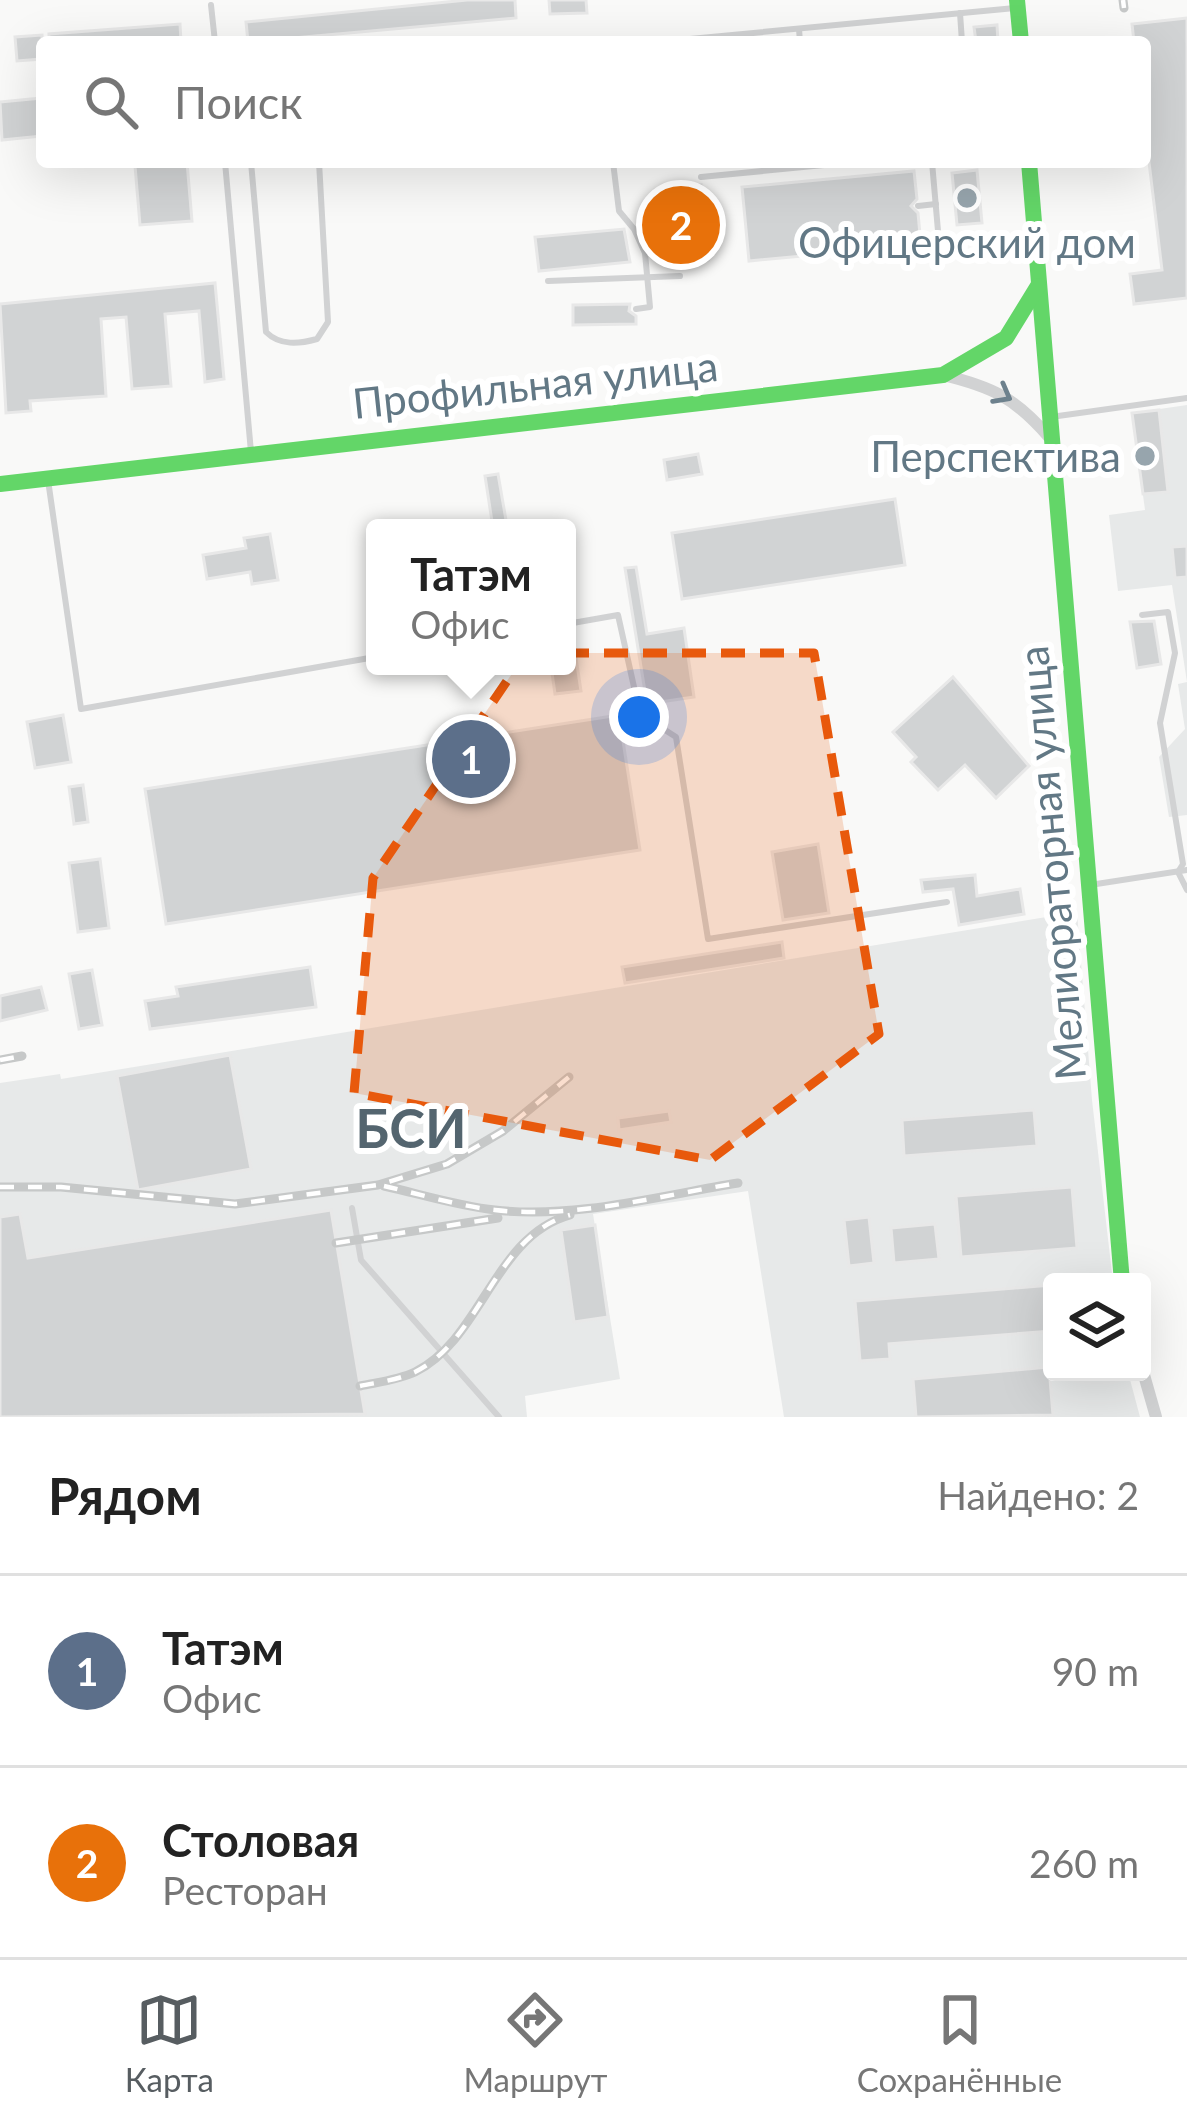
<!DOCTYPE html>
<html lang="ru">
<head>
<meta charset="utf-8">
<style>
	:root { --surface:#fff; --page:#f6f6f6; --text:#222; --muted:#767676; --line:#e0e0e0; --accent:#575d61 }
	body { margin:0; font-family:Lato,sans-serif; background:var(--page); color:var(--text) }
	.controls { position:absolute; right:36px; bottom:36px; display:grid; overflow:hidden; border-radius:12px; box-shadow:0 12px 48px #0002 }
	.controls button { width:108px; height:108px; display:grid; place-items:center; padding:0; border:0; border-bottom:3px solid var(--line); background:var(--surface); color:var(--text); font:60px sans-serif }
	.you { position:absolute; left:639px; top:717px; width:42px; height:42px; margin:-30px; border:9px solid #fff; border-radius:50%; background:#1a73e8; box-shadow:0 0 0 18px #1a73e833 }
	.badge { display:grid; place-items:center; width:78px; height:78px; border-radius:50%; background:var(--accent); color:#fff; font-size:39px; font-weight:700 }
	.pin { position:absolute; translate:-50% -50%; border:6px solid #fff; box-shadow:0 3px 12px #0006 }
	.popup { position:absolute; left:366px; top:519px; width:210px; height:156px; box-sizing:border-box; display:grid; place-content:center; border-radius:12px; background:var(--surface); filter:drop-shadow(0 3px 9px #0005); font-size:39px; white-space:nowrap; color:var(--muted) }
	.popup b { font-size:45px; color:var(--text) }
	.popup::after { content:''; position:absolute; left:50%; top:100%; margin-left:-24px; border:24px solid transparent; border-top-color:var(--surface) }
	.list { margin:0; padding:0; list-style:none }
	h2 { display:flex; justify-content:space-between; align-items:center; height:156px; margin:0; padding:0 48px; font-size:51px }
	h2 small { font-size:39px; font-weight:400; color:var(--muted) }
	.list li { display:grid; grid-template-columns:78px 1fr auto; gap:36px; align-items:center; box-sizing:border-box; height:192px; padding:0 48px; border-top:3px solid var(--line) }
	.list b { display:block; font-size:45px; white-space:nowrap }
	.list p { margin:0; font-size:39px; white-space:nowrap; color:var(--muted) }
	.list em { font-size:39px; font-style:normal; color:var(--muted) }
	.icon { flex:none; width:66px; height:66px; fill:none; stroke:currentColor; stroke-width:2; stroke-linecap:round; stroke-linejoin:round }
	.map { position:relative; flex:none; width:1187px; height:1417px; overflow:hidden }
	.search { position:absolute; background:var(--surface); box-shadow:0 12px 48px #0002; left:36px; right:36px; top:36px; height:132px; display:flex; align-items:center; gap:30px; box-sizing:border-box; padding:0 42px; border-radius:12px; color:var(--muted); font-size:45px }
	.sheet { height:540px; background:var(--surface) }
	nav { display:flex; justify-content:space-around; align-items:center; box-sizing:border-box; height:168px; border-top:3px solid var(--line); background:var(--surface); font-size:33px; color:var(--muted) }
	nav a { display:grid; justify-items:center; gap:6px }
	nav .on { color:var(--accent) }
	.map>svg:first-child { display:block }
	.built { fill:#e7e9e9 }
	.building { fill:#d1d3d4; stroke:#e8e8e8; stroke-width:3 }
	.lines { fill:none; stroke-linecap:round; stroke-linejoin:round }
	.lane { stroke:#d1d2d3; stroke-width:6 }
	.street { stroke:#d1d2d3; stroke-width:12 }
	.fast { stroke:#63d668; stroke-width:16 }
	.rail-casing { stroke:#c6c8c8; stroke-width:9 }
	.rail { stroke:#fff; stroke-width:4.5; stroke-dasharray:14; stroke-linecap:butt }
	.oneway { stroke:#6d818d }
	.marked { fill:#e8590c; fill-opacity:0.2; stroke:#e8590c; stroke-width:9; stroke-dasharray:24 15; stroke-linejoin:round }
	.poi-dot { fill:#97a5ad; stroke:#fff; stroke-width:4.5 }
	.labels { text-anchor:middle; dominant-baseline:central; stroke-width:12; stroke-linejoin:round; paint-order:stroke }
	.poi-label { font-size:42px; fill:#627885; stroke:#fff }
	.street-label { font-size:42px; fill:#627885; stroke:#fff }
	.district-label { font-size:54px; font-weight:bold; fill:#54656f; stroke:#fff }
</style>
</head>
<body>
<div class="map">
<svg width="1187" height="1417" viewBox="0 0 1187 1417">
	<rect width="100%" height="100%" fill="#f9f9f8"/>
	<g class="built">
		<polygon points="1187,405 1187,815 1169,817 1159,757 1185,729 1178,684 1187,682 1172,585 1118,591 1109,515 1145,510 1132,413"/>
		<polygon points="1077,912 1092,1100 1113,1282 1052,1282 1052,1372 1128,1372 1140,1417 784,1417 748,1191 593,1214 620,1379 525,1396 527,1417 0,1417 0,1083 60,1074 61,1079"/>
	</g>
	<g class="building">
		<polygon points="467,0 515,0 516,18 248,42 246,22"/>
		<polygon points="549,0 586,0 587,13 550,14"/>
		<polygon points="1187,18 1187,298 1134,304 1130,274 1162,270 1145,129 1145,42 1134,42 1132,24"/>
		<polygon points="180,24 181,42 49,42 49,34"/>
		<polygon points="997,25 998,42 976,42 974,27"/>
		<polygon points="42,35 42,59 17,61 15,37"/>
		<polygon points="42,98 42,136 2,140 0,102"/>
		<polygon points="187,162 192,221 140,225 135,166"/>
		<polygon points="977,170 982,223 957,225 952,173"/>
		<polygon points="914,171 917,199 911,206 918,213 921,245 749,261 742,187"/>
		<polygon points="701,185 708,260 662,264 655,190"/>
		<polygon points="624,229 630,262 539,271 535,237"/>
		<polygon points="215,283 224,379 205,382 199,311 165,314 171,386 132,389 126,317 101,319 106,396 30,401 31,411 6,413 0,304"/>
		<polygon points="630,304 629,311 636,316 636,324 573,325 573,305"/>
		<polygon points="1159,410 1168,492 1143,494 1132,413"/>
		<polygon points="698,454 702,474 667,480 664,460"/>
		<polygon points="498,474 507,526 493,528 485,476"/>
		<polygon points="895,499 905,565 682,599 672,533"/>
		<polygon points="270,534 278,580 252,584 250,572 207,579 203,555 246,548 244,538"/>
		<polygon points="1187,546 1187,577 1175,578 1172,547"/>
		<polygon points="636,567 647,634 684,628 694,697 647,704 625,568"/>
		<polygon points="1154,621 1161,664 1137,668 1130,622"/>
		<polygon points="573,638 581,691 555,694 551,666 567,666 567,639"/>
		<polygon points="953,677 1029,766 996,798 965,765 938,790 911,762 916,757 893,732"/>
		<polygon points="63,715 71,762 35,768 27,722"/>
		<polygon points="619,715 640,850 166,924 145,789"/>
		<polygon points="83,785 88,822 74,824 69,787"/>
		<polygon points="818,844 829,913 783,920 772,852"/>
		<polygon points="100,859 109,928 78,932 69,863"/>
		<polygon points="975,875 977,896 1020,889 1024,914 959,925 953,889 923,892 921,880"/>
		<polygon points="782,942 784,958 625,983 622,967"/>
		<polygon points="310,967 316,1007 150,1029 145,1001 178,996 176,987"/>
		<polygon points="92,970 102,1025 79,1029 69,974"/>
		<polygon points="41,987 47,1010 0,1021 0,996"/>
		<polygon points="230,1055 251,1169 138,1190 117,1076"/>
		<polygon points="1034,1110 1037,1146 904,1156 902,1120"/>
		<polygon points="669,1111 671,1122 619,1130 618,1118"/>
		<polygon points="1072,1187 1077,1248 961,1257 956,1196"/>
		<polygon points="331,1210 365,1414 0,1417 0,1217 20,1214 28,1258"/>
		<polygon points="869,1217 874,1263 849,1266 844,1220"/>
		<polygon points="935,1224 939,1259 894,1263 891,1228"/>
		<polygon points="595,1225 608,1317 574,1322 561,1230"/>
		<polygon points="1052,1285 1052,1331 889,1344 890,1359 860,1361 855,1301"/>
		<polygon points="1049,1367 1053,1415 916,1417 913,1379"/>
	</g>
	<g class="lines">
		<g class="lane">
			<polyline points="211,5 215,42"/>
			<polyline points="960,13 962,42"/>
			<polyline points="799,29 800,42"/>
			<polyline points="658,42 1015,8"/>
			<polyline points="225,162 251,452"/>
			<path d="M251 162 266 332C280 346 299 344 317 339L328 322 319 162"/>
			<polyline points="613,162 619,211 634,229 645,253 650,307 636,309"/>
			<polyline points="932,162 938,231"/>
			<polyline points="971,162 971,164"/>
			<polyline points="701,177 855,162"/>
			<polyline points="918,206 936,204"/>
			<polyline points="548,281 680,276"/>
			<polyline points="1051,417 1187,398"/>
			<polyline points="48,480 81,709 375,657"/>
			<polyline points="1142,615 1168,612 1175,653 1160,723 1183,864 1178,872 1187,890"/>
			<polyline points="567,624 618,615 640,714 676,737 708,939 947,902"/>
			<polyline points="1090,885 1187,870"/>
			<polyline points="352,1208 361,1260 499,1417"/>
		</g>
		<g class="street">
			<path d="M943 375C993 387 1015 398 1049 437"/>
			<polyline points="1142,1368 1156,1417"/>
		</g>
		<g class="fast">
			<polyline points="1017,0 1021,42"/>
			<polyline points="1029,162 1122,1282"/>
			<polyline points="0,484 943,375 1006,338 1038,286"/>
		</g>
		<defs>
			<g id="rail">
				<polyline points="1123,0 1124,8"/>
				<polyline points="0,1060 22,1056"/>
				<path d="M384 1186C420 1194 458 1206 495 1210 575 1219 658 1196 738 1183"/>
				<polyline points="0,1187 61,1187 235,1204 378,1185 447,1164 503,1131 569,1077"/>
				<polyline points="336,1243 498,1218"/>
				<path d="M360 1386C379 1382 398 1380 415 1372 482 1339 494 1236 570 1215"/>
			</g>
		</defs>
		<use href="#rail" class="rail-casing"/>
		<use href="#rail" class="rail"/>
	</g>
	<defs><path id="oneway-chevron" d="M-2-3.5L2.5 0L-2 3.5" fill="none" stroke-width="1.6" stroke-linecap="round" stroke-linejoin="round" transform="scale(3)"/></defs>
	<use class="oneway" href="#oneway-chevron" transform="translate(1003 395) rotate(29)"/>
	<path class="marked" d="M526 653H814L879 1034 710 1160 354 1093 373 878Z"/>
	<g class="poi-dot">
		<circle cx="967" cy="198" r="12"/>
		<circle cx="1145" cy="456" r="12"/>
	</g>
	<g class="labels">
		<g class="poi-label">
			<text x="967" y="242">Офицерский дом</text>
			<text x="1121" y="456" text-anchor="end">Перспектива</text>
		</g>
		<g class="street-label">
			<text transform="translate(535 384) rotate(-6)">Профильная улица</text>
			<text transform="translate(1051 863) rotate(-95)">Мелиораторная улица</text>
		</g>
		<g class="district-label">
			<text x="411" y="1127">БСИ</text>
		</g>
	</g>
</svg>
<div class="controls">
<button><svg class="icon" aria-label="layers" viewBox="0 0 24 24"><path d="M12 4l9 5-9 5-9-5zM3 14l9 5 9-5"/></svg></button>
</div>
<div class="you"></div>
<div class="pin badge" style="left:471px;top:759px;background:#5c6f8a">1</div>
<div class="popup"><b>Татэм</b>Офис</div>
<div class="pin badge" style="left:681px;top:225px;background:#e8710a">2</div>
<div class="search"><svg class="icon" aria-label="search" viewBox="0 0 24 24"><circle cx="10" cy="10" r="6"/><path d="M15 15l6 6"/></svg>Поиск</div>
</div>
<section class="sheet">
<h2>Рядом<small>Найдено: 2</small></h2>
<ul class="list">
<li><span class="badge" style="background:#5c6f8a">1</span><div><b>Татэм</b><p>Офис</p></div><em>90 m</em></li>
<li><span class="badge" style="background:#e8710a">2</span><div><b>Столовая</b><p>Ресторан</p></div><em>260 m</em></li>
</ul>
</section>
<nav>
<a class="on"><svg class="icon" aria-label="map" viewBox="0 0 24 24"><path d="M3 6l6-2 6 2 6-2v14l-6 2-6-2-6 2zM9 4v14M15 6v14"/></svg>Карта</a>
<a><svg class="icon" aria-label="directions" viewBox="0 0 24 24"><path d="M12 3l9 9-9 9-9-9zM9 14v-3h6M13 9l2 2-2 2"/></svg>Маршрут</a>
<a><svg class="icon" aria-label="saved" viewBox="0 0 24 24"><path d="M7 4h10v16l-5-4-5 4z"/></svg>Сохранённые</a>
</nav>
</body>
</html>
